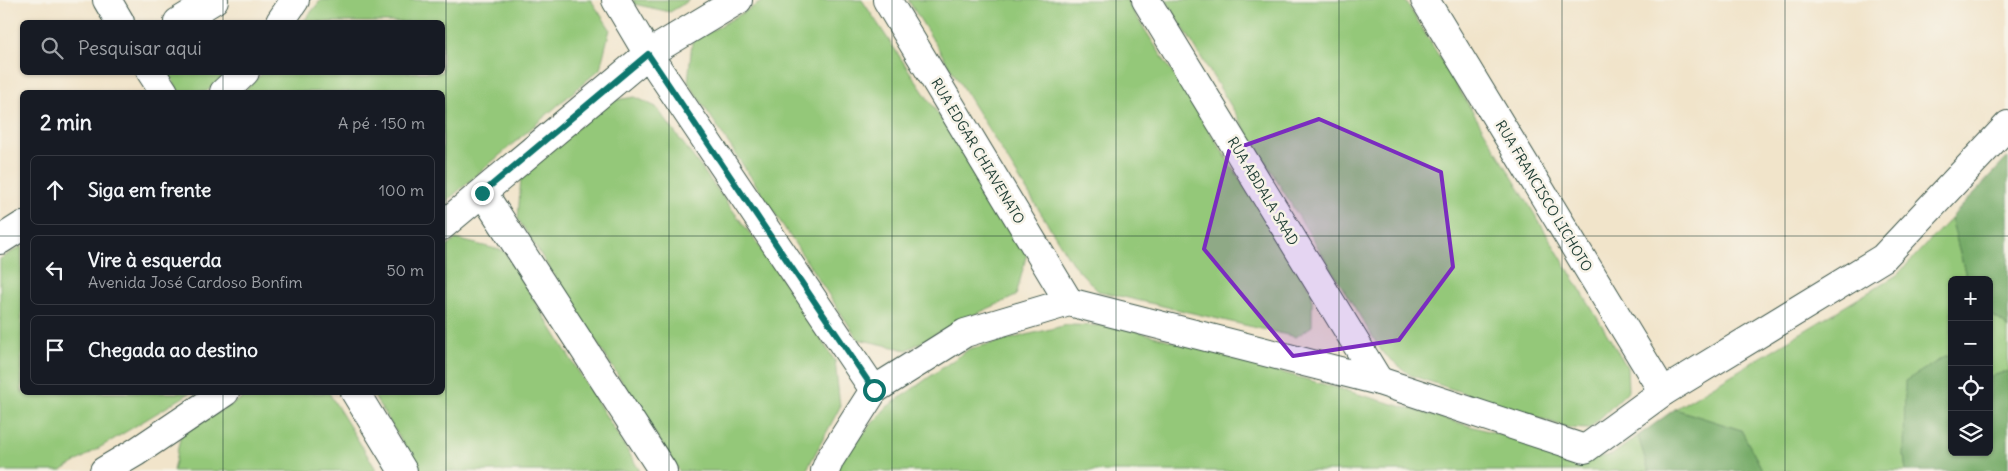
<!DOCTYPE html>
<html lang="pt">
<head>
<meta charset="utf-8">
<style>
	:root { --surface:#171b24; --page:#20242c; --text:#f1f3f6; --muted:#9ea1a6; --line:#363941 }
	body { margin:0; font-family:Delius,sans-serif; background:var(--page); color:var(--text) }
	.controls { position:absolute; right:15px; bottom:15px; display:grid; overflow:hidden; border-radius:8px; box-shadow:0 1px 4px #0004 }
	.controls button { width:45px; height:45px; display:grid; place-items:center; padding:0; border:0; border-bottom:1px solid var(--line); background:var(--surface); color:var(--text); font:25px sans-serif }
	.stop { position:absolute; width:15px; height:15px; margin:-11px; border:4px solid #0f766e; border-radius:50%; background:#fff }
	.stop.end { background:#0f766e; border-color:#fff; box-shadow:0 1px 5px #0008 }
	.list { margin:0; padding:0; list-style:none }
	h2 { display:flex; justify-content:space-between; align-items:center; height:65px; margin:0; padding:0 20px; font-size:21px }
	h2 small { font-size:16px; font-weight:400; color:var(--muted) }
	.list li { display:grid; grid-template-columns:32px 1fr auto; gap:15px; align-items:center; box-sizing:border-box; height:70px; margin:0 10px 10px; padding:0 10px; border:1px solid var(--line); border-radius:8px }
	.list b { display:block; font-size:19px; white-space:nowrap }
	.list p { margin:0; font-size:16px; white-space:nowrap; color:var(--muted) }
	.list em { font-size:16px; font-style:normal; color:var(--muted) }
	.icon { flex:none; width:28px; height:28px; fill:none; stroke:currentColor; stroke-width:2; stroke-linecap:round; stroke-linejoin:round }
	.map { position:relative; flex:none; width:2008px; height:471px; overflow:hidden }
	.search { position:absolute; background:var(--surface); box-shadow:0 1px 4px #0004; left:20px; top:20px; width:425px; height:55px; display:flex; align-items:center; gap:12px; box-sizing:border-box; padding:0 18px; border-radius:8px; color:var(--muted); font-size:19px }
	.panel { position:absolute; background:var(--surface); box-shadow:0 1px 4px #0004; left:20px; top:90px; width:425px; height:305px; border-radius:8px }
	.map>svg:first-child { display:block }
	.green { fill:#94c879; stroke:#5a8256 }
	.forest { fill:#77ac69; stroke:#4b744e }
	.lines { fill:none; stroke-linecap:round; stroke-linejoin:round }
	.minor-casing { stroke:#3e564a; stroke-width:30 }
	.minor { stroke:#fff; stroke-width:28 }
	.route { stroke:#0f766e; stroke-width:6 }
	.marked { fill:#7b2cbf; fill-opacity:0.2; stroke:#7b2cbf; stroke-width:4; stroke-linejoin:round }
	.grid { fill:none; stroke:#1f3d34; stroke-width:1; stroke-opacity:0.55 }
	.labels { text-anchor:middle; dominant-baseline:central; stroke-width:5; stroke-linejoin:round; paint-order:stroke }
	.street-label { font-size:14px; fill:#1f3d34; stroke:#f7f3e8 }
</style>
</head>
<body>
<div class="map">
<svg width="2008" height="471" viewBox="0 0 2008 471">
	<rect width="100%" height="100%" fill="#f7f3e8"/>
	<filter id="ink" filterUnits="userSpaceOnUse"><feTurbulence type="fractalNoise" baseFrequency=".02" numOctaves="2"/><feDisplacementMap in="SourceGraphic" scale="10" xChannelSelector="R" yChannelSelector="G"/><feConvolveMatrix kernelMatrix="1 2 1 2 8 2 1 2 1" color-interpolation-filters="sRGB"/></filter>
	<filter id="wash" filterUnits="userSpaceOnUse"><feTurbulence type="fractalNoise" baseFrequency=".0096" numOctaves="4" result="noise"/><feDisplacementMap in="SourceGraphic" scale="20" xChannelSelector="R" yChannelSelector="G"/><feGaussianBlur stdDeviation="1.12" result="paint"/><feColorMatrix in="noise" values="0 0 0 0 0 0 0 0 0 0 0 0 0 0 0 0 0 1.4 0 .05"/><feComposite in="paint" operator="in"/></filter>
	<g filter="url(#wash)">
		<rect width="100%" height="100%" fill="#f1e4ca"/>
		<g class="green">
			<polygon points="321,0 591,0 610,29 600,69 443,204 442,92 244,92 262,73 442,72 442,22 303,22"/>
			<polygon points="633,0 690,0 670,12 634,4"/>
			<polygon points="765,0 862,0 1028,249 1016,296 958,322 907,350 858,339 688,82 692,42"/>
			<polygon points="908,0 1126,0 1312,292 1312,326 1296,337 1098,291 1072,263"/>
			<polygon points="1166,0 1405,0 1627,367 1628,391 1589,429 1569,428 1410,375 1382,352"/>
			<polygon points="168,73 228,73 206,92 179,92"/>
			<polygon points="635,97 656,107 772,263 835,361 840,407 806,471 679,471 518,219 521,176 609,101"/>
			<polygon points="1951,218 1967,280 1952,280 1952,359 1946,356 1904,456 1906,471 1763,471 1741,430 1675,409 1897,275"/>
			<polygon points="456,239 504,251 640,471 420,471 372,393 442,392 443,251"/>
			<polygon points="22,246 22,392 190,393 61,471 0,471 0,259"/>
			<polygon points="1989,313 2005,324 2008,330 2008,371 1989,377"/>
			<polygon points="1067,325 1119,326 1586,459 1612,455 1638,436 1649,471 837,471 841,458 887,407 969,349"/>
			<polygon points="253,392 329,393 377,471 173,471 181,434"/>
		</g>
		<g class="forest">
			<polygon points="2008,157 2008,330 2005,324 1989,313 1989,280 1967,280 1951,218"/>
			<polygon points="1946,356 1952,359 1952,452 1989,452 1989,377 2008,371 2008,471 1906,471 1904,456 1905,381"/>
			<polygon points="1675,409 1741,430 1763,471 1649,471 1638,436"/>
		</g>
	</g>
	<g filter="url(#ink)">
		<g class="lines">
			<defs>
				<g id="minor">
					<polyline points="107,0 120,22"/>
					<polyline points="616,0 648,54 874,390"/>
					<polyline points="887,0 1069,302"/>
					<polyline points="1146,0 1379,381"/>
					<polyline points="1425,0 1663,392"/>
					<polyline points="178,22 214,0"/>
					<polyline points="280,22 295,0"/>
					<polyline points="151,72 164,92"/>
					<polyline points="224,92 245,72"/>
					<polyline points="483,193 663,471"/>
					<polyline points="442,226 648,54 738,0"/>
					<polyline points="0,240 22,226"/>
					<polyline points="355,392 403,471"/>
					<polyline points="104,471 136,452 225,392"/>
					<polyline points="825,471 830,459 874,390 965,333 1069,302 1379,381 1585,449 1663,392 1883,258 2008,125"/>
				</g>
			</defs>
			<use href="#minor" class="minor-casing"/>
			<use href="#minor" class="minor"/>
		</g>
	</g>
	<g class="lines" filter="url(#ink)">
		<polyline class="route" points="482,193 648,54 874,390"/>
	</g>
	<path class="marked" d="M1319 119 1441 172 1453 267 1399 340 1293 356 1204 249 1229 151Z"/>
	<path class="grid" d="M223 0V22M446 0V471M669 0V471M892 0V471M1116 0V471M1339 0V471M1562 0V471M1785 0V471M223 72V92M0 236H22M442 236H2008M223 392V471"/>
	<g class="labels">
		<g class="street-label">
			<text transform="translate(978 151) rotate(59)">RUA EDGAR CHIAVENATO</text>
			<text transform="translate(1263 191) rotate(59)">RUA ABDALA SAAD</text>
			<text transform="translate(1544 196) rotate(59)">RUA FRANCISCO LICHOTO</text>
		</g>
	</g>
</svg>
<div class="controls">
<button>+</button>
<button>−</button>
<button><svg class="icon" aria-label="locate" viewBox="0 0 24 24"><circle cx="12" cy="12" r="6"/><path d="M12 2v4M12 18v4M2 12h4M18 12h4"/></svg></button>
<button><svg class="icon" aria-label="layers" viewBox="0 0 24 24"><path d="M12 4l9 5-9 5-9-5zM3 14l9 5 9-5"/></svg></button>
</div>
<div class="stop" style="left:874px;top:390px"></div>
<div class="stop end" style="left:482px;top:193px"></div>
<div class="search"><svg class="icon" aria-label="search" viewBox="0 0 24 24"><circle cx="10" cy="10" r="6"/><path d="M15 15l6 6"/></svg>Pesquisar aqui</div>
<section class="panel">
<h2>2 min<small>A pé · 150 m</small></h2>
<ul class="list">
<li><svg class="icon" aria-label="ahead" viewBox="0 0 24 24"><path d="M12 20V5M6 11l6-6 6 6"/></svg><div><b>Siga em frente</b></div><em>100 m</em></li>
<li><svg class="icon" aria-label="left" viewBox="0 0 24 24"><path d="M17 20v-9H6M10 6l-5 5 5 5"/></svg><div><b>Vire à esquerda</b><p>Avenida José Cardoso Bonfim</p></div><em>50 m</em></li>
<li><svg class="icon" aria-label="arrive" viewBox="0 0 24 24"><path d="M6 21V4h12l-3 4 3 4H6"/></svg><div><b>Chegada ao destino</b></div></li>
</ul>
</section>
</div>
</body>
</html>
